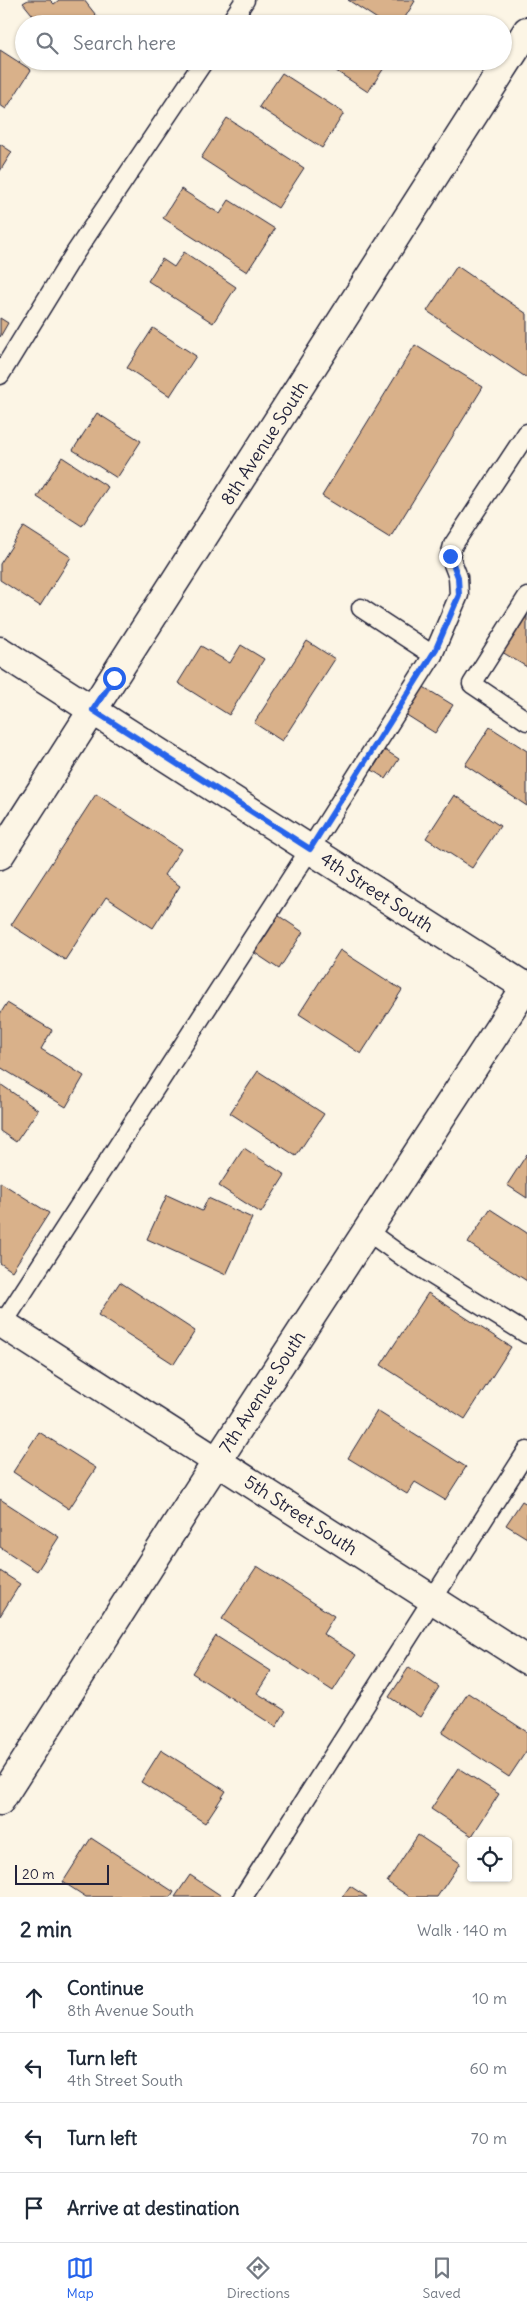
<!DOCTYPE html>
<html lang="en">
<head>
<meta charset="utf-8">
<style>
	:root { --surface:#fff; --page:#f6f6f7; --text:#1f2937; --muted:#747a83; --line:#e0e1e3; --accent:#2563eb }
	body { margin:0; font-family:Delius,sans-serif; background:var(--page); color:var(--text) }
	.controls { position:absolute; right:15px; bottom:15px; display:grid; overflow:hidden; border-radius:5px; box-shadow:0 1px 4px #0004 }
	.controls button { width:45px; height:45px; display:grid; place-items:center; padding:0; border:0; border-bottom:1px solid var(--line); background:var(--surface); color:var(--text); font:25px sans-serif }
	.scale { position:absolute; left:15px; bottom:12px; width:94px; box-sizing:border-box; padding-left:5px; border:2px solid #22223b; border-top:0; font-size:14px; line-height:18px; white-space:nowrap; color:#22223b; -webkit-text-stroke:4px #fcf5e5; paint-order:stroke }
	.stop { position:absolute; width:15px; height:15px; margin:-11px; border:4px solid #2563eb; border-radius:50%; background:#fff }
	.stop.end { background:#2563eb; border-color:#fff; box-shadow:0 1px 5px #0008 }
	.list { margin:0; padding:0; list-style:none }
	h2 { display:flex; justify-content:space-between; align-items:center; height:65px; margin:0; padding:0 20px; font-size:21px }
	h2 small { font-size:16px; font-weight:400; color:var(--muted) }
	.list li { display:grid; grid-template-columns:32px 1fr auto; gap:15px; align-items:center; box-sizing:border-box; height:70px; padding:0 20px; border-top:1px solid var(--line) }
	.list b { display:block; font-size:19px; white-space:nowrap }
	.list p { margin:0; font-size:16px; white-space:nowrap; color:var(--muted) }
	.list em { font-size:16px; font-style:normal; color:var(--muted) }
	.icon { flex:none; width:28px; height:28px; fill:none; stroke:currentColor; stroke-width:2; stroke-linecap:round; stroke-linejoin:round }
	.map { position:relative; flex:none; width:527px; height:1897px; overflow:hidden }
	.search { position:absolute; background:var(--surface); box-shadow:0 1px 4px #0004; left:15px; right:15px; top:15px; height:55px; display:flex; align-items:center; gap:12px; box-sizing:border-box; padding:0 18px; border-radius:28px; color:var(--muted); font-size:19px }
	.sheet { height:345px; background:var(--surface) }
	nav { display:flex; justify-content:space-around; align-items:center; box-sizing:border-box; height:70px; border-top:1px solid var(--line); background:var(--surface); font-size:14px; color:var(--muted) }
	nav a { display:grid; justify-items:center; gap:2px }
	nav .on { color:var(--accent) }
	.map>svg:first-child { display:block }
	.building { fill:#d9b18a; stroke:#22223b }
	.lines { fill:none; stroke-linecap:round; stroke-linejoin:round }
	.service-casing { stroke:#22223b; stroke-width:21 }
	.minor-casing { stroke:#22223b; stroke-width:31 }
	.service { stroke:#fcf5e5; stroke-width:18 }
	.minor { stroke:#fcf5e5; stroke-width:28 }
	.route { stroke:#2563eb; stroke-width:6 }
	.labels { text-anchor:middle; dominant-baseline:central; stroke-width:4; stroke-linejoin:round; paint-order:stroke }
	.street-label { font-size:18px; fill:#22223b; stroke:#fcf5e5 }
</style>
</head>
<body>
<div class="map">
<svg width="527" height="1897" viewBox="0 0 527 1897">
	<rect width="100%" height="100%" fill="#fcf5e5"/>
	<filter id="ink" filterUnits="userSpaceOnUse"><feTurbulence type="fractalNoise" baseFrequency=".02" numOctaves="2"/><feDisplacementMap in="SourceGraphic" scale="10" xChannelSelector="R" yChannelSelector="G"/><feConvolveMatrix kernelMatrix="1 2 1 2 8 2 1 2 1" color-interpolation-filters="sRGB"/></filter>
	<g filter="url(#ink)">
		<g class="building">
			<polygon points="28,0 50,0 54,4 59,0 84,0 103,24 40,24 23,3"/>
			<polygon points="348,0 413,0 415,1 401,24 385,24"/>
			<polygon points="0,50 31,70 6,109 0,105"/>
			<polygon points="321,61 387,61 388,62 368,92"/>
			<polygon points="282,73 344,113 322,148 259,107"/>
			<polygon points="227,118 304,168 278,208 201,158"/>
			<polygon points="0,144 12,152 0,171"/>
			<polygon points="181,189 220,214 229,200 275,229 247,272 163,218"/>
			<polygon points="184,252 236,287 213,323 148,281 162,259 174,267"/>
			<polygon points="457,266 527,314 527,378 427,311"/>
			<polygon points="0,318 8,323 0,337"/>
			<polygon points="153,328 196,356 170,396 127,368"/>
			<polygon points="415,345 483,387 390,538 322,496"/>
			<polygon points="97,413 141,441 117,478 73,450"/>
			<polygon points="62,457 108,487 82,526 37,497"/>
			<polygon points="24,527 71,557 40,606 0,580 0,564"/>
			<polygon points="527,611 527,667 502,652"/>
			<polygon points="307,641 335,659 282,741 254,723"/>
			<polygon points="241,645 264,659 229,715 178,683 201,646 230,663"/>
			<polygon points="422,686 453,705 435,733 405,714"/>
			<polygon points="490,727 527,751 527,806 465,765"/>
			<polygon points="385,750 399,759 386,779 372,770"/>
			<polygon points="96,794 181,849 164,875 180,886 153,928 106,897 65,960 11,925"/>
			<polygon points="454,795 500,826 472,868 426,838"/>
			<polygon points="276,914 303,932 279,969 252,951"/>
			<polygon points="340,950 402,990 361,1054 299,1014"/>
			<polygon points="7,1003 52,1030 41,1049 84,1076 66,1107 0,1067 0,1014"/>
			<polygon points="258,1071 324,1114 296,1156 230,1113"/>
			<polygon points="0,1084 38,1110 16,1142 0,1131"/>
			<polygon points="244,1148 285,1175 261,1213 219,1186"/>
			<polygon points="527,1154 527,1198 507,1185"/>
			<polygon points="0,1182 49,1213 12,1271 0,1263"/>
			<polygon points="167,1195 202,1211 208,1198 252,1218 226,1275 147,1239"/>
			<polygon points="490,1209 527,1233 527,1281 468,1243"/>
			<polygon points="120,1282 195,1331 174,1364 98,1315"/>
			<polygon points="428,1293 511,1347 465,1419 381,1365"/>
			<polygon points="377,1411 466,1467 445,1500 415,1482 407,1494 348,1458"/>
			<polygon points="39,1432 96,1468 69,1509 13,1472"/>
			<polygon points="0,1499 59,1537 37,1571 0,1547"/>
			<polygon points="522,1501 527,1504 527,1538 506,1525"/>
			<polygon points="257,1566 334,1616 323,1634 356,1655 333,1691 222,1619"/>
			<polygon points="0,1571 20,1584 0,1616"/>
			<polygon points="216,1636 271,1671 257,1693 286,1711 276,1727 192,1673"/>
			<polygon points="409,1667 439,1687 420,1717 389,1697"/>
			<polygon points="468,1693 527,1732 527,1750 509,1777 442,1733"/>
			<polygon points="161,1750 226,1791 205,1823 141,1782"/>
			<polygon points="458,1768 499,1794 472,1836 431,1809"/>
			<polygon points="418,1835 460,1863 437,1897 410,1897 387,1882"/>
			<polygon points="91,1838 174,1892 171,1897 86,1897 63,1882"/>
			<polygon points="190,1875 223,1897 175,1897"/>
			<polygon points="350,1886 367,1897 342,1897"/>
		</g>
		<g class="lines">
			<defs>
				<g id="service">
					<polyline points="229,24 245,0"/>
					<polyline points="0,375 75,253 204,61"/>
					<polyline points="527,597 472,684 527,721"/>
					<polyline points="361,608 433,655"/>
					<polyline points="367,1231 403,1257 527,1334"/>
					<polyline points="0,1328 310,849 433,655 459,595 458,577 450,556 453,545 527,433"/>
					<polyline points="243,1897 527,1451"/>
				</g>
				<g id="minor">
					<polyline points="0,651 527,988"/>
					<polyline points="0,855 527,31"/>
					<polyline points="0,1322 527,1660"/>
					<polyline points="0,1801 197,1492 527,985"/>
				</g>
			</defs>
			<use href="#service" class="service-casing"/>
			<use href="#minor" class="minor-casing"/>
			<use href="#service" class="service"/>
			<use href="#minor" class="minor"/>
		</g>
	</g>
	<g class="lines" filter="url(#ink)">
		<polyline class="route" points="114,678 93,710 310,849 436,649 459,595 458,577 450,556"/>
	</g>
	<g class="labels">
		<g class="street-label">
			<text transform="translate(264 443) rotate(-57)">8th Avenue South</text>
			<text transform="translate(377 892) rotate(33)">4th Street South</text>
			<text transform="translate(262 1392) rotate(-57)">7th Avenue South</text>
			<text transform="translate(301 1515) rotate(33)">5th Street South</text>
		</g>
	</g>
</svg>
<div class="controls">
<button><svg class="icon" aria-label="locate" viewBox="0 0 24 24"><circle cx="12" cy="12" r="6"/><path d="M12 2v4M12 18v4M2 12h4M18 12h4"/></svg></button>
</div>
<div class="scale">20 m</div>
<div class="stop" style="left:114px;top:678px"></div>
<div class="stop end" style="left:450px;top:556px"></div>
<div class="search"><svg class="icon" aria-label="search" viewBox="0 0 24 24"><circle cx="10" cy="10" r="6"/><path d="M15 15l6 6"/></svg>Search here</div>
</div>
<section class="sheet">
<h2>2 min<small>Walk · 140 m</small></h2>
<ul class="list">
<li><svg class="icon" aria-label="ahead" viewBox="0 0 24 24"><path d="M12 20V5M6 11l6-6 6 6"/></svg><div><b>Continue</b><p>8th Avenue South</p></div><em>10 m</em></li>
<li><svg class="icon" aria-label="left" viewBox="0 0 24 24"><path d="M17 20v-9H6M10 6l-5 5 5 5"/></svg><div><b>Turn left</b><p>4th Street South</p></div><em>60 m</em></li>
<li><svg class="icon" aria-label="left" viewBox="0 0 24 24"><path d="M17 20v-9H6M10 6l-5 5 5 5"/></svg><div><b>Turn left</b></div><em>70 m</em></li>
<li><svg class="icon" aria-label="arrive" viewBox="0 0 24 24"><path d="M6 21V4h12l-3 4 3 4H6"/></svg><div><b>Arrive at destination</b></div></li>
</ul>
</section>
<nav>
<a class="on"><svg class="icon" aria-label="map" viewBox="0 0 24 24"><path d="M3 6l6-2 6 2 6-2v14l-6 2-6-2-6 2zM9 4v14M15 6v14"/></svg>Map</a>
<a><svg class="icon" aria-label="directions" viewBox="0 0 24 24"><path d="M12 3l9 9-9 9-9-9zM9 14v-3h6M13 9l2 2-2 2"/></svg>Directions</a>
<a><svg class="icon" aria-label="saved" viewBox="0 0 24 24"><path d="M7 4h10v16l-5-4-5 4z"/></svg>Saved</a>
</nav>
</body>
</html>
